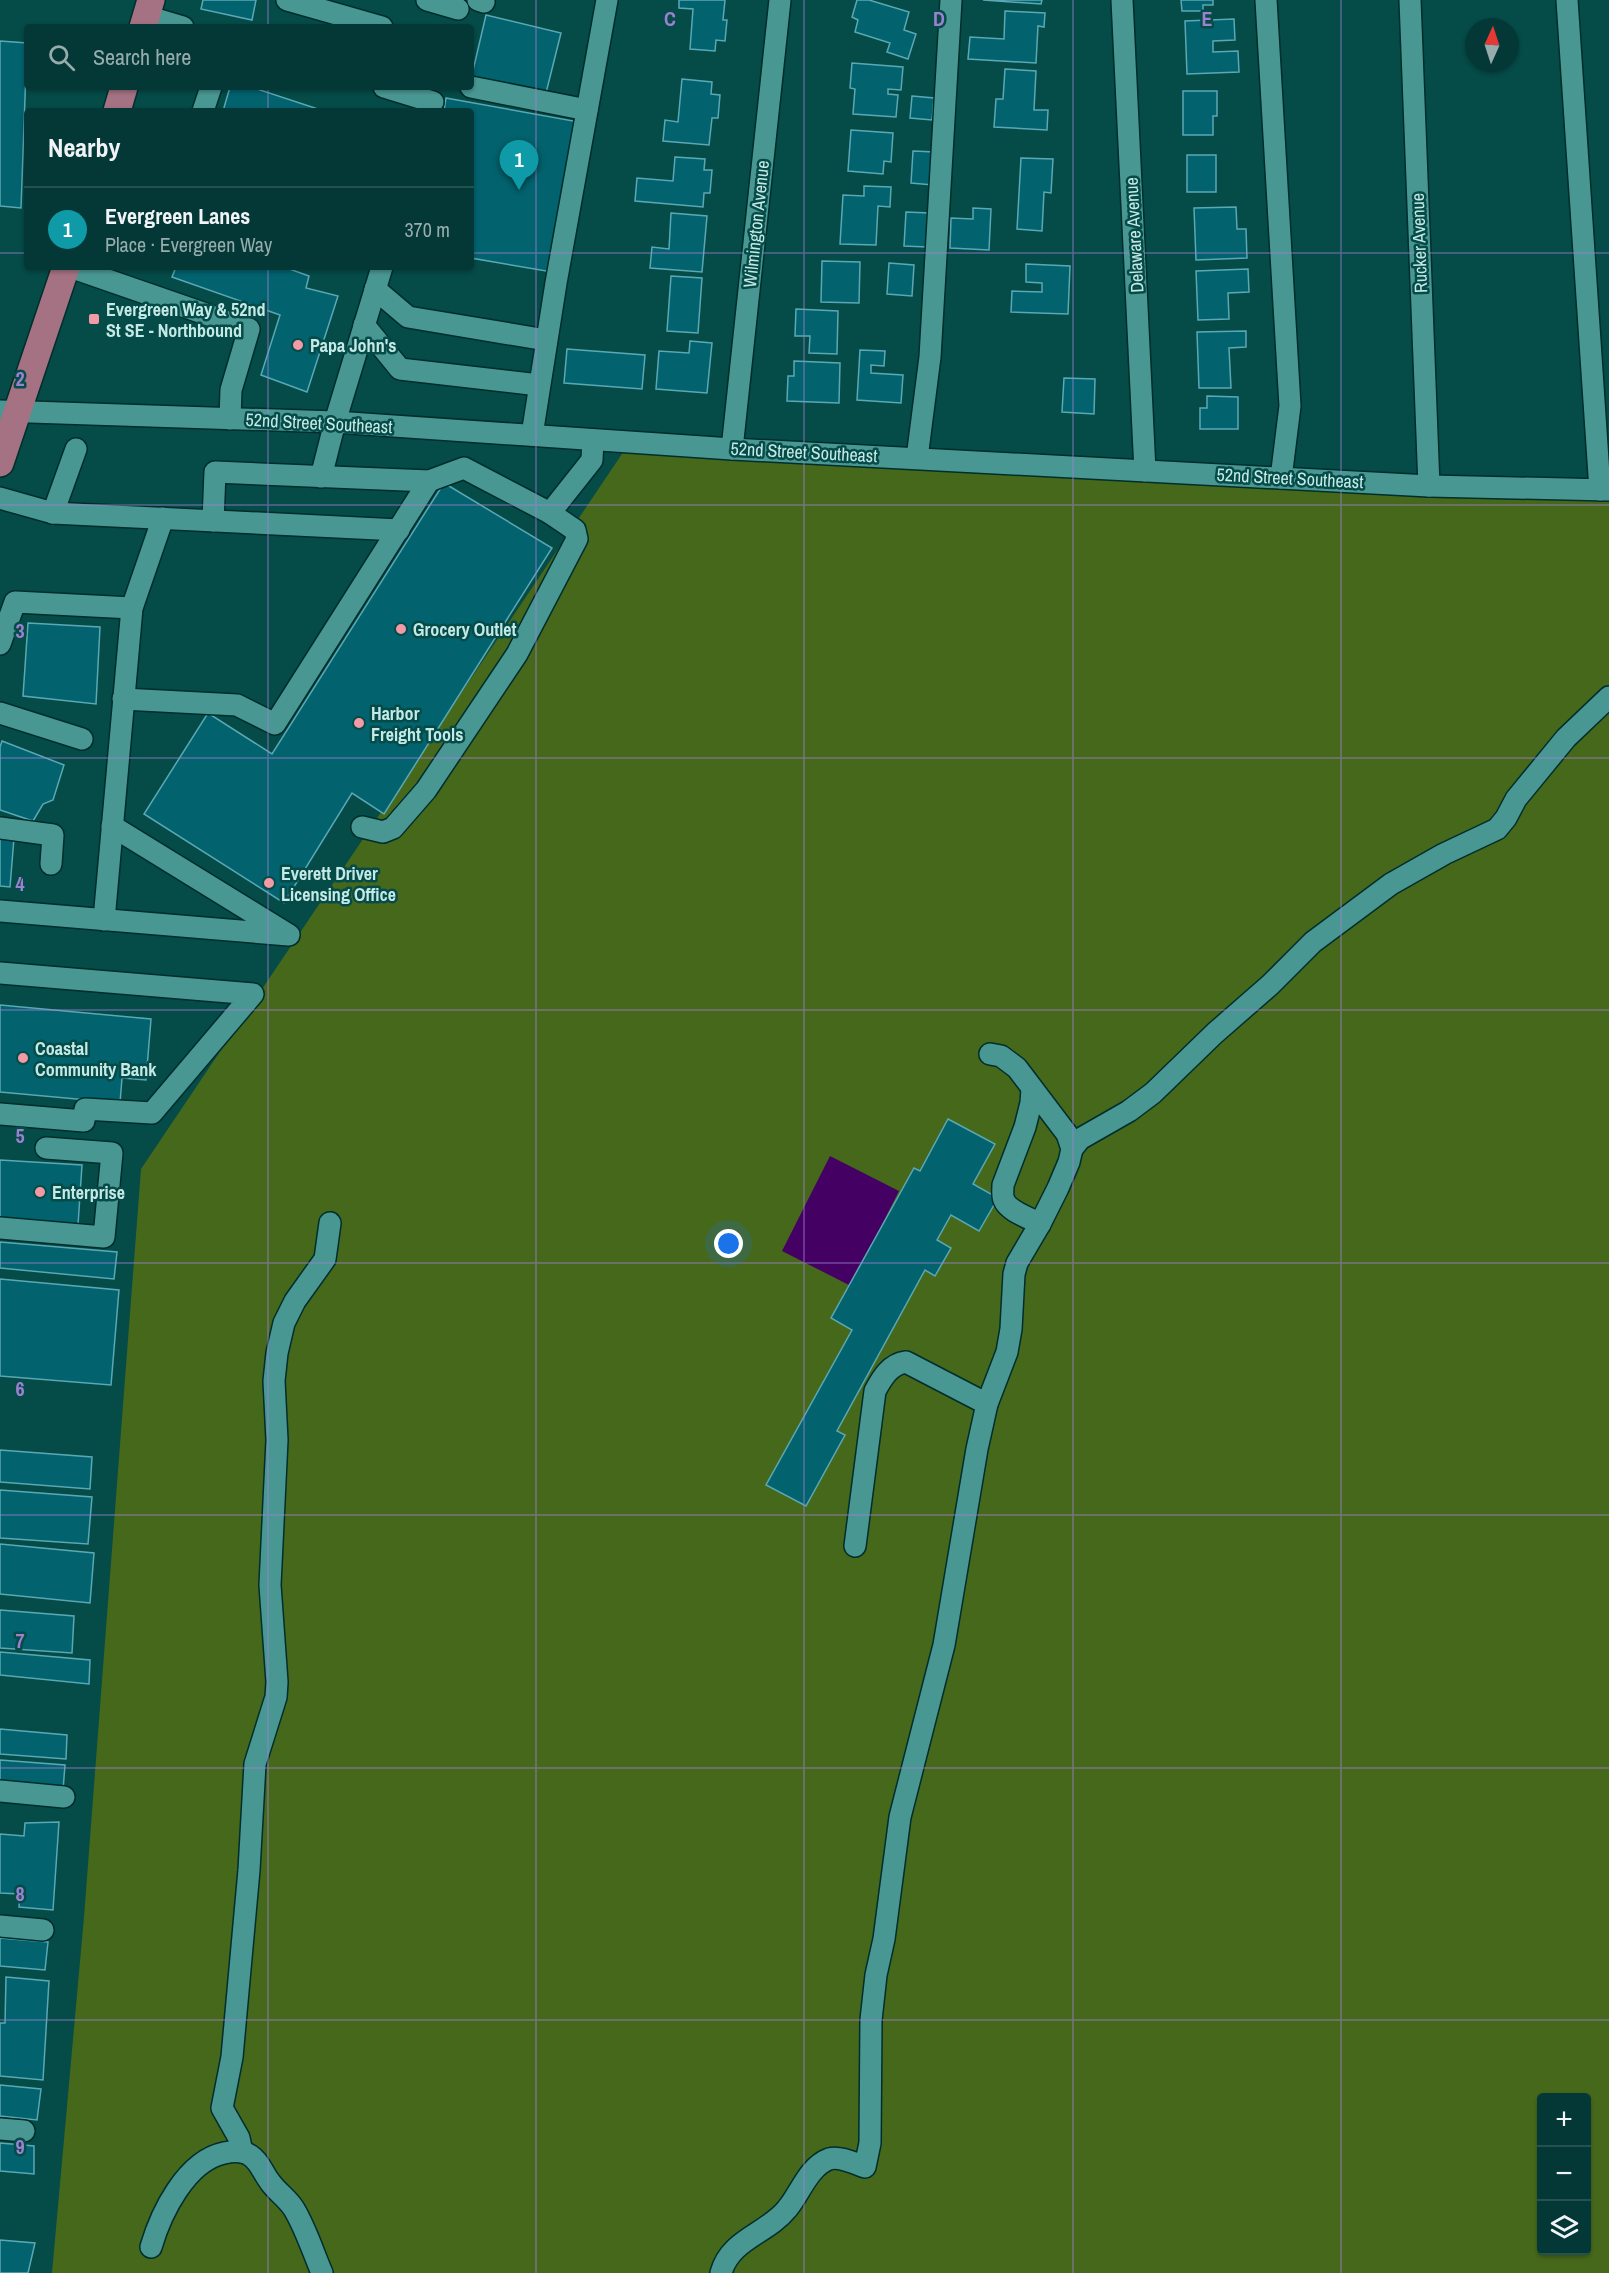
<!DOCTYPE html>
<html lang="en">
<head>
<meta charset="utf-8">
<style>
	:root { --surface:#043836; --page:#0d3f3e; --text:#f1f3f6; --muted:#97acad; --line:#255251; --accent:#f39aa7 }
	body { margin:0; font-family:"Archivo Narrow",sans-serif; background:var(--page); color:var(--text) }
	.controls { position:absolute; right:18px; bottom:18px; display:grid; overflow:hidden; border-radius:6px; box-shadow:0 2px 4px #0004 }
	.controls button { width:54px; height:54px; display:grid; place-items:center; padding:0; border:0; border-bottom:2px solid var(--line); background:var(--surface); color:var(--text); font:30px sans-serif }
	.compass { position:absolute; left:1465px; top:18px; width:54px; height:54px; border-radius:50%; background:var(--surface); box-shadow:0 2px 4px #0004; rotate:3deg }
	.you { position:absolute; left:729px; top:1244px; width:21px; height:21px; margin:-15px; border:4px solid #fff; border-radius:50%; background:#1a73e8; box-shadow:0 0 0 9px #1a73e833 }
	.badge { display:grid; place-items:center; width:39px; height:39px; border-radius:50%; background:var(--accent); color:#fff; font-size:20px; font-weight:700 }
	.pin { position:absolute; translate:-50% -50px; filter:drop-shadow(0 2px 3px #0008) }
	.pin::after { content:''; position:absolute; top:32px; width:21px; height:18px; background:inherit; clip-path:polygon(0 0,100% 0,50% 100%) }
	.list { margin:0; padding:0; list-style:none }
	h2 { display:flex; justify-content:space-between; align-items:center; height:78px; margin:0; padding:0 24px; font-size:26px }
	h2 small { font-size:20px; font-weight:400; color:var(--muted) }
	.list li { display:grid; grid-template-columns:39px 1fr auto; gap:18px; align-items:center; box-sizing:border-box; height:84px; padding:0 24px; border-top:2px solid var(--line) }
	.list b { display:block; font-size:22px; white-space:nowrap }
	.list p { margin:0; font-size:20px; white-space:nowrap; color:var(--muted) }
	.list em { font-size:20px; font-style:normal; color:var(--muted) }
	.icon { flex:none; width:33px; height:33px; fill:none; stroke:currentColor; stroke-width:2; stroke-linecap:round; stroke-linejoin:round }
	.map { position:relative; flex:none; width:1609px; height:2273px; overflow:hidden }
	.search { position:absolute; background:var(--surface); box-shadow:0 2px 4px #0004; left:24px; top:24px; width:450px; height:66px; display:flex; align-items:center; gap:15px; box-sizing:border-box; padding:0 21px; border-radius:6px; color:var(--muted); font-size:22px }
	.panel { position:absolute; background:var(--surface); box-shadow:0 2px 4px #0004; left:24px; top:108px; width:450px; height:162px; border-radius:6px }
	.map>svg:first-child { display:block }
	.green { fill:#46681b; fill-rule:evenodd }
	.water { fill:#450064 }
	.building { fill:#02626e; stroke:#5ba8b5; stroke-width:1.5 }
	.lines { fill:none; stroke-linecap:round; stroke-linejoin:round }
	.minor-casing { stroke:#002e2c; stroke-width:24 }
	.major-casing { stroke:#002e2c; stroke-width:30 }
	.minor { stroke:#499793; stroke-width:21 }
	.major { stroke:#a47282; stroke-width:27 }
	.grid { fill:none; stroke:#9c81d1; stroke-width:1.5; stroke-opacity:0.55 }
	.poi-dot { fill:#f39aa7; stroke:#054b48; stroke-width:2 }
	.labels { text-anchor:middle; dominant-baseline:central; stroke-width:5; stroke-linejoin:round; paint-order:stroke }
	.street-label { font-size:18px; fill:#c4e9e6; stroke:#054b48 }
	.poi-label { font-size:18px; font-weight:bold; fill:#c4e9e6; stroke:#054b48; text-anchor:start }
	.grid-label { font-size:20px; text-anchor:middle; font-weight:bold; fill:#9c81d1; stroke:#054b48; stroke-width:5; stroke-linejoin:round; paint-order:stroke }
</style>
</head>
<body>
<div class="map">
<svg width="1609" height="2273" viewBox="0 0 1609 2273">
	<rect width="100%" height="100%" fill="#054b48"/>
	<path class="green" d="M630 442 1609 490V2273H52L84 1917 141 1169ZM1542 2098H1586V2250H1542Z"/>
	<polygon class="water" points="830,1156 899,1191 851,1286 782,1251"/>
	<g class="building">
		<polygon points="203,0 256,0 252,20 201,9"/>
		<polygon points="679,0 725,0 723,20 727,20 725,41 716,40 715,51 690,49 693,9 679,8"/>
		<polygon points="857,0 869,0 909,12 904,30 916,34 908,59 887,52 890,43 855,32 858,20 852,17"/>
		<polygon points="983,0 1042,0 1041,4"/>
		<polygon points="1181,0 1213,0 1213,5 1203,5 1203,11 1182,11"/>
		<polygon points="1005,11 1045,13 1044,27 1038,26 1036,63 968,59 970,37 1004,39"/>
		<polygon points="486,15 561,33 545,97 471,79"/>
		<polygon points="1234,19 1235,40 1213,41 1213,52 1238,51 1239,72 1187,74 1185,21"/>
		<polygon points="0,41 27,43 21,208 0,206"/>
		<polygon points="852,63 903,67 901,90 888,89 888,94 898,95 896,117 853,114 855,89 850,88"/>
		<polygon points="1005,69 1036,71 1034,110 1048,110 1047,130 994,127 996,99 1003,99"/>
		<polygon points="682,79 712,82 711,94 720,95 718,118 712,118 709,145 663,141 665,120 678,122"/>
		<polygon points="230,87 251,87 324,111 223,111"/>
		<polygon points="1183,91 1217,91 1217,116 1213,116 1213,135 1183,135"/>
		<polygon points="912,96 934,98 932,120 910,118"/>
		<polygon points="446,98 579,122 552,272 471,258 471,111 444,111"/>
		<polygon points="851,130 893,133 891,162 884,161 883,174 848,171"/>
		<polygon points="913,151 935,152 933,185 911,183"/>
		<rect x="1187" y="155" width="29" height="37"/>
		<polygon points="675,157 705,159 704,170 712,170 710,193 704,193 703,207 635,201 637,178 673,181"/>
		<polygon points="1021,158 1053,159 1051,193 1044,192 1042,231 1017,229"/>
		<polygon points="864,186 891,187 890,207 878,206 876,245 840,244 843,195 864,196"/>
		<polygon points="1236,207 1237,229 1246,229 1247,258 1196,260 1194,208"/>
		<polygon points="973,208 991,209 989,250 950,248 951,218 973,219"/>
		<polygon points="906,212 929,213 927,247 904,246"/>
		<polygon points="671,213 707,216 702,272 650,268 652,247 669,249"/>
		<polygon points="822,261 860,262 859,303 821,302"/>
		<polygon points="889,263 914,265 912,296 887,294"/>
		<polygon points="1026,264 1070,266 1068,314 1011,312 1012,291 1042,292 1042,283 1026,282"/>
		<polygon points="176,267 284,267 309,276 306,288 338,296 307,392 261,375 280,315 172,277"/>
		<polygon points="1248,269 1249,292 1228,293 1229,319 1198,320 1196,271"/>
		<polygon points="671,276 702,278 698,333 667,331"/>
		<polygon points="796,309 838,311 837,354 809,353 810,336 795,336"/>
		<polygon points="1246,331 1246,347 1229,348 1231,388 1199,388 1197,332"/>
		<polygon points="690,341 712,343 707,393 656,389 659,351 689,353"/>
		<polygon points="567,349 645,355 642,389 564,383"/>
		<polygon points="860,350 885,351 884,366 871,365 871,373 903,375 901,403 857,400"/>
		<polygon points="794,361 840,363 839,403 787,401 788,376 794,376"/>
		<polygon points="1064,378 1095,379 1094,414 1062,412"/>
		<polygon points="1207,396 1238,397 1238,429 1200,429 1200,408 1207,408"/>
		<polygon points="444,483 552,548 384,814 352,793 284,903 144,814 208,713 272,754"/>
		<polygon points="28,623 100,627 96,704 23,696"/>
		<polygon points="2,741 64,765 53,800 43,804 33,821 0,810 0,747"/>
		<polygon points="0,836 14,838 10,887 0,886"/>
		<polygon points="0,1005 151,1019 146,1080 122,1078 120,1103 0,1092"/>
		<polygon points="948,1119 995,1144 973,1184 998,1198 979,1231 951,1215 937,1240 951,1248 935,1276 925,1270 837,1431 845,1435 806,1506 766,1485 852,1330 831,1318 914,1168 920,1171"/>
		<polygon points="0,1160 82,1165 78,1225 0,1219"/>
		<polygon points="0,1242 117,1252 114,1279 0,1268"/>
		<polygon points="0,1279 119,1290 111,1385 0,1376"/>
		<polygon points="0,1450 92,1457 90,1489 0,1482"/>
		<polygon points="0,1490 92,1497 88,1544 0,1538"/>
		<polygon points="0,1544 94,1553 90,1603 0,1594"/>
		<polygon points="0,1610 74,1616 72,1653 0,1648"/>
		<polygon points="0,1652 90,1660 89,1684 0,1675"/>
		<polygon points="0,1729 67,1735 66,1759 0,1754"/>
		<polygon points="0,1760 65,1765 63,1790 0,1785"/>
		<polygon points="59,1822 53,1910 19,1907 20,1894 0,1893 0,1834 24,1836 25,1823"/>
		<polygon points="0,1938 48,1942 45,1970 0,1966"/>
		<polygon points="6,1977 49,1981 43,2080 0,2076 0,2023 5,2023"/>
		<polygon points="0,2085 41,2089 37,2120 0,2116"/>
		<polygon points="0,2143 34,2146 34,2174 0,2171"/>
		<polygon points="0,2240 35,2243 28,2273 0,2273"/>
	</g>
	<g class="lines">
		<defs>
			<g id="minor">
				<polyline points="287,0 382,27"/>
				<polyline points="427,0 458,9"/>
				<polyline points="478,0 484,2"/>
				<polyline points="1122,0 1145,471"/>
				<polyline points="1266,0 1290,406 1281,478"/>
				<polyline points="1410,0 1429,486"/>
				<polyline points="1567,0 1600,490"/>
				<polyline points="146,16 183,27"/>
				<polyline points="384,87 433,102"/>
				<polyline points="471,87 587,110"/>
				<polyline points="203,111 211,87"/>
				<polyline points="70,267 249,329 231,390 230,419"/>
				<polyline points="375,289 408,317 546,340"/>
				<polyline points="364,325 400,369 539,385"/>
				<polyline points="0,411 335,422 732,449 1429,486 1609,490"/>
				<polyline points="532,435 556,283 607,0"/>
				<polyline points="732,449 780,0"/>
				<polyline points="917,458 930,357 951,0"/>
				<polyline points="321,477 335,422 382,267"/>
				<polyline points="0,498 53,513 399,530"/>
				<polyline points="53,513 76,449"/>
				<polyline points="213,521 215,472 429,481 464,468 550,513 592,460 593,440"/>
				<polyline points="0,644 15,602 132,608"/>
				<polyline points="123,699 237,705 275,724 429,481"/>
				<polyline points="0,713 82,739"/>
				<polyline points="362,827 383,832 393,828 426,790 517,654 577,539 575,530 550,513"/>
				<polyline points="0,828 53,835 51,864"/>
				<polyline points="0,911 289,935 112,826"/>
				<polyline points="104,920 132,608 163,518"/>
				<polyline points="0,973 253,994 152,1113 85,1109 84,1121 0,1114"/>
				<path d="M1032 1089 1031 1103 1025 1127 1003 1185C1003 1190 1002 1196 1004 1200 1008 1211 1030 1218 1040 1224"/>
				<polyline points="1072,1149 1080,1139 1129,1111 1153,1093 1215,1033 1270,985 1313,942 1391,884 1444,854 1497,829 1506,818 1516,799 1566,738 1609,697"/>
				<polyline points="0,1228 104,1237 112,1153 46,1148"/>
				<path d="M855 1546 875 1391C882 1378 890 1364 906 1362L987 1404"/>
				<polyline points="0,1791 64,1797"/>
				<polyline points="0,1926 43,1930"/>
				<polyline points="0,2129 24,2131"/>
				<polyline points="242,2152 239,2138 222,2108 232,2057 249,1870 255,1764 276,1697 277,1682 270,1585 277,1440 274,1381 277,1353 284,1323 295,1301 325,1259 330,1223"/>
				<path d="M151 2247C161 2213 186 2161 224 2153 233 2151 243 2150 251 2156 260 2162 263 2173 270 2182 277 2192 288 2199 294 2209 306 2229 313 2252 322 2273"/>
				<path d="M721 2273C730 2239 767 2234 787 2209 800 2194 808 2167 829 2159 840 2156 854 2163 865 2167L870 2143 871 2020 876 1975 884 1939 900 1817 944 1645 977 1449 987 1404 1007 1352 1011 1329 1014 1274 1017 1263 1040 1224 1058 1188 1069 1162 1072 1149 1067 1134 1017 1068 1001 1056 990 1054"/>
			</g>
			<g id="major">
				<polyline points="143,27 151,0"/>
				<polyline points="117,111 124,87"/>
				<polyline points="0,463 66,267"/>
			</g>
		</defs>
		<use href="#minor" class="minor-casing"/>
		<use href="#major" class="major-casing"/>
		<use href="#minor" class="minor"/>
		<use href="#major" class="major"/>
	</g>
	<path class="grid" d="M268 0V27M536 0V2273M804 0V2273M1073 0V2273M1341 0V2273M268 87V111M0 253H27M471 253H1609M268 267V2273M0 505H1609M0 758H1609M0 1010H1609M0 1263H1609M0 1515H1609M0 1768H1609M0 2020H1609"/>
	<g class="poi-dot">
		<rect x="88" y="313" width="12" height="12" rx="3"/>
		<circle cx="298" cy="345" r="6"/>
		<circle cx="401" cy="629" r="6"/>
		<circle cx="359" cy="723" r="6"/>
		<circle cx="269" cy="883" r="6"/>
		<circle cx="23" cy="1058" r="6"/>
		<circle cx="40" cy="1192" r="6"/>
	</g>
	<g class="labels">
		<g class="street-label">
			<text transform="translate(756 224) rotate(-84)">Wilmington Avenue</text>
			<text transform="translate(1134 235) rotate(-93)">Delaware Avenue</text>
			<text transform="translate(1419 243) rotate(-92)">Rucker Avenue</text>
			<text transform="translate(319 423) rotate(3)">52nd Street Southeast</text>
			<text transform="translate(804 452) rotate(3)">52nd Street Southeast</text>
			<text transform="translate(1290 478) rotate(3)">52nd Street Southeast</text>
		</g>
		<g class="poi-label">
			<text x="106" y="309">Evergreen Way &amp; 52nd<tspan x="106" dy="21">St SE - Northbound</tspan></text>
			<text x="310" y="345">Papa John's</text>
			<text x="413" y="629">Grocery Outlet</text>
			<text x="371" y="713">Harbor<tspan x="371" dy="21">Freight Tools</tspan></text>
			<text x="281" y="873">Everett Driver<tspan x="281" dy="21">Licensing Office</tspan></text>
			<text x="35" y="1048">Coastal<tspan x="35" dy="21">Community Bank</tspan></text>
			<text x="52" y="1192">Enterprise</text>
		</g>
	</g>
	<g class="grid-label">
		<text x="670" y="26">C</text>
		<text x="939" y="26">D</text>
		<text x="1207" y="26">E</text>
		<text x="20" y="386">2</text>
		<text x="20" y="638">3</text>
		<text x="20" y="891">4</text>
		<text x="20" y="1143">5</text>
		<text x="20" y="1396">6</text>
		<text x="20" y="1648">7</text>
		<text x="20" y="1901">8</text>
		<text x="20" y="2154">9</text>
	</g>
</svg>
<div class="controls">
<button>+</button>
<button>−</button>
<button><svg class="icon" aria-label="layers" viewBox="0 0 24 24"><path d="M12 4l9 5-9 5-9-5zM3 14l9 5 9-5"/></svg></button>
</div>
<svg class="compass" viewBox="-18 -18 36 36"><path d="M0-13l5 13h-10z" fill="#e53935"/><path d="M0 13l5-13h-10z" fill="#97acad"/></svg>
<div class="you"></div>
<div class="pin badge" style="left:519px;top:190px;background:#0f9aa8">1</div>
<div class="search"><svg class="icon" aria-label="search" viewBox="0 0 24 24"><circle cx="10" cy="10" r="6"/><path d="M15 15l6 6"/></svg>Search here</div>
<section class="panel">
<h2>Nearby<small></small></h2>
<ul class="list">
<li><span class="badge" style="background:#0f9aa8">1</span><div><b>Evergreen Lanes</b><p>Place · Evergreen Way</p></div><em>370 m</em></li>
</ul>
</section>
</div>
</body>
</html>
